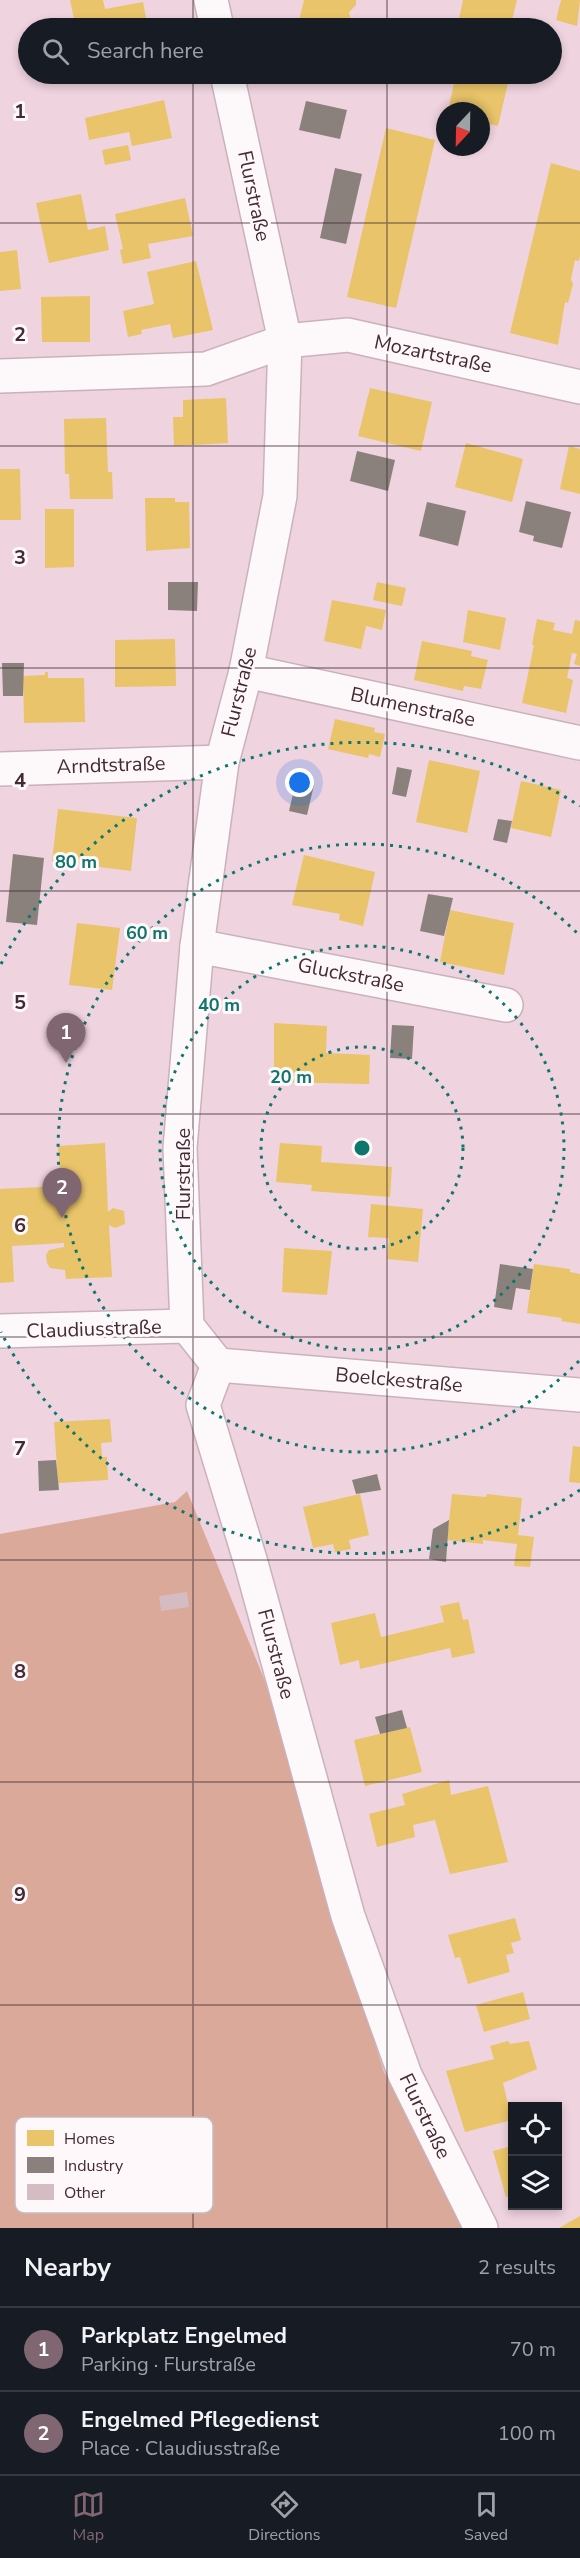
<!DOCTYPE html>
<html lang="en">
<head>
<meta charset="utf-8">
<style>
	:root { --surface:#171b24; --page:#20242c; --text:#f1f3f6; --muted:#9ea1a6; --line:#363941; --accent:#7f6671 }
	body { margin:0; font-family:"Nunito Sans",sans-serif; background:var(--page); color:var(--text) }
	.controls { position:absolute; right:18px; bottom:18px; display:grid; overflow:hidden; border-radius:0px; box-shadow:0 3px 9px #0003 }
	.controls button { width:54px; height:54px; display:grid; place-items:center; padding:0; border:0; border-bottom:2px solid var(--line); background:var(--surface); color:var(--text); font:30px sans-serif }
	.compass { position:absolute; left:436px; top:102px; width:54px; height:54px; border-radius:50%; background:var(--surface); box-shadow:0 3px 9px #0003; rotate:202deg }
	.you { position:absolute; left:300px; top:783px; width:21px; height:21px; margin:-15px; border:4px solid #fff; border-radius:50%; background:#1a73e8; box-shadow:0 0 0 9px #1a73e833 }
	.badge { display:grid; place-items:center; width:39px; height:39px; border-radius:50%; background:var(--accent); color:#fff; font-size:20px; font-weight:700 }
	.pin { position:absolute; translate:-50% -50px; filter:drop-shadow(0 2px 3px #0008) }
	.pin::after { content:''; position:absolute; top:32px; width:21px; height:18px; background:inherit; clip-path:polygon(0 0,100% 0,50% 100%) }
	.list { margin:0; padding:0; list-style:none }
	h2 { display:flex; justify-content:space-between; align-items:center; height:78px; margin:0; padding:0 24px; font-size:26px }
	h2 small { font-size:20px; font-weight:400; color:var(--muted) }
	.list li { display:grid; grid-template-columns:39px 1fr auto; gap:18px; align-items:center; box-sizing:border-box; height:84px; padding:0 24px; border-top:2px solid var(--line) }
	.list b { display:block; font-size:22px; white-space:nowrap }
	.list p { margin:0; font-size:20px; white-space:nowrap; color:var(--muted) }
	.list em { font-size:20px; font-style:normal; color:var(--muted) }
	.icon { flex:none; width:33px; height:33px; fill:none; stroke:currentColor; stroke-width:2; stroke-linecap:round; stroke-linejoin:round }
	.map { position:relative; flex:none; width:580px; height:2228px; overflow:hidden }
	.search { position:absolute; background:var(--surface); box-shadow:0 3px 9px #0003; left:18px; right:18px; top:18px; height:66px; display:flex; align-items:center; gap:15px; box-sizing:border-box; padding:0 21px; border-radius:33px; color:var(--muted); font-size:22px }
	.sheet { height:246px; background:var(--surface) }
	nav { display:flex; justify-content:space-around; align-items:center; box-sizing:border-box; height:84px; border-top:2px solid var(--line); background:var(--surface); font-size:16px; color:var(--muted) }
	nav a { display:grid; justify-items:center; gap:3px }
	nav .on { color:var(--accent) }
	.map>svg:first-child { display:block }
	.forest { fill:#daa999 }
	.homes { fill:#e9c46a }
	.industry { fill:#8a817c }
	.building { fill:#d5bcc3 }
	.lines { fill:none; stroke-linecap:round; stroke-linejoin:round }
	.minor-casing { stroke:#c9b2bc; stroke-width:36 }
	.minor { stroke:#fdf8fa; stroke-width:33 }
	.grid { fill:none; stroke:#432b36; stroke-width:1.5; stroke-opacity:0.55 }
	.ring { fill:none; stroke:#0f766e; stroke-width:3; stroke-dasharray:3 6 }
	.labels { text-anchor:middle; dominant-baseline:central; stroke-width:6; stroke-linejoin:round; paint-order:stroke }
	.street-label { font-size:20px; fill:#432b36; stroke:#fef8fa }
	.key { fill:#fef8fa; stroke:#c6babf; stroke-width:1.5 }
	.key-label { font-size:16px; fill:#432b36 }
	.grid-label { font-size:20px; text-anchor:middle; font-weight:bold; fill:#432b36; stroke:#fef8fa; stroke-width:6; stroke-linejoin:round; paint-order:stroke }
	.centre { fill:#0f766e; stroke:#fef8fa; stroke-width:3 }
	.ring-label { font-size:18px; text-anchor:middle; font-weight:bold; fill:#0f766e; stroke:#fef8fa; stroke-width:6; stroke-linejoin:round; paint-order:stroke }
</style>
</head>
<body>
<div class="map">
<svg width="580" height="2228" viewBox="0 0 580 2228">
	<rect width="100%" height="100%" fill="#efd3df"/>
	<polygon class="forest" points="187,1491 265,1681 323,1879 384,2072 468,2228 0,2228 0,1534 175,1502"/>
	<g class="homes">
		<polygon points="70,0 103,0 105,9 143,2 148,28 76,28"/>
		<polygon points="304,0 356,0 356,5 349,12 352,28 297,28"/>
		<polygon points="463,0 517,0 510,28 457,28"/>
		<polygon points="561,0 580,0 577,26 556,20"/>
		<polygon points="456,74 510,74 498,126 481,122 481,111 448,111"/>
		<polygon points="164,100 172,138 132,146 129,132 89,140 85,118"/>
		<polygon points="386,128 435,140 396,308 347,297"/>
		<polygon points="128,145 131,160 105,165 102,150"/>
		<polygon points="551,163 580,171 580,255 579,261 575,260 571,279 573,284 568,303 565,302 558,345 510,333"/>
		<polygon points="81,194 88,230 105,226 109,250 49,263 36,203"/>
		<polygon points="185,198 193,236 148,244 151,258 123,264 120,250 123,249 115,214"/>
		<polygon points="17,250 21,289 0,291 0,252"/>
		<polygon points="196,261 213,330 173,338 170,324 141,330 142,334 128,337 123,311 154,304 147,272"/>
		<polygon points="90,296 90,342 42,342 41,297"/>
		<polygon points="370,388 432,402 421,451 358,436"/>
		<polygon points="226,398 228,443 174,446 173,417 183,417 183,400"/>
		<polygon points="106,418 108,472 112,472 113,499 70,499 69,474 65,474 64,419"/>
		<polygon points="466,443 523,459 512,502 455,487"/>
		<polygon points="569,446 580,449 580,494 560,489"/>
		<polygon points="0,469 20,469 21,520 0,520"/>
		<polygon points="145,498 175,498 175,502 189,502 190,548 146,551"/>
		<polygon points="45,509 74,509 74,567 45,568"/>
		<polygon points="377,582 406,588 402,606 373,600"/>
		<polygon points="332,600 386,610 382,630 366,626 361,649 324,641"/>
		<polygon points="468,610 506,618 500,650 463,642"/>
		<polygon points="537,619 555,623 553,630 572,634 575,620 580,621 580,666 574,664 577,654 572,653 567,678 573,680 566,713 522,703 534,645 532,645"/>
		<polygon points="175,639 176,686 115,687 115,640"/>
		<polygon points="422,641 472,651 471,656 488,660 481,689 464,686 463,691 414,680"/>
		<polygon points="45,672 48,672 48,678 84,678 85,722 24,723 23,676 45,675"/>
		<polygon points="335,719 375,728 374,732 385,734 380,757 369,754 368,758 328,749"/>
		<polygon points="429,760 480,771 467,833 416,822"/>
		<polygon points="521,781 561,790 551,837 511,828"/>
		<polygon points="58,809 137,818 131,871 52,861"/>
		<polygon points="304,855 375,872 363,926 339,920 340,914 292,905"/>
		<polygon points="450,910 514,923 504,975 440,962"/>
		<polygon points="77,923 120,928 112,990 69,985"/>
		<polygon points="274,1023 327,1026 326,1053 370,1055 369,1084 274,1082"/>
		<polygon points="105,1143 108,1212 113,1208 124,1211 125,1224 115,1228 109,1225 112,1277 66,1279 65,1270 50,1268 47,1263 46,1255 49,1250 64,1247 64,1243 12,1246 14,1282 0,1283 0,1189 61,1186 58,1146"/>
		<polygon points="280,1143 322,1146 321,1162 392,1167 390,1197 311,1191 312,1185 276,1182"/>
		<polygon points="371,1204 423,1209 418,1262 387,1259 389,1238 368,1237"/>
		<polygon points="284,1248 332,1251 327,1295 282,1292"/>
		<polygon points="534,1264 570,1269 570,1272 580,1274 580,1324 561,1321 562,1318 527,1313"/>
		<polygon points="110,1419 112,1442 101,1443 102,1457 107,1457 108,1480 58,1483 54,1422"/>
		<polygon points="573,1446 580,1447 580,1483 569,1482"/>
		<polygon points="360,1494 369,1535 349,1540 351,1549 335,1552 333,1544 313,1548 303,1507"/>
		<polygon points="452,1494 486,1497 487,1494 522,1498 518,1535 534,1537 530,1567 514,1566 517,1544 483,1540 483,1544 447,1540"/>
		<polygon points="459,1602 463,1620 468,1619 475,1653 452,1658 450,1648 360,1669 359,1660 340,1665 331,1623 375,1613 381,1637 444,1622 440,1606"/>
		<polygon points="410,1727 422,1772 365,1786 354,1740"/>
		<polygon points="449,1780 451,1795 488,1786 508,1862 450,1874 435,1820 413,1825 415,1837 377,1847 369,1814 405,1805 402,1794"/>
		<polygon points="515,1918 521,1940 511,1943 514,1953 506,1955 510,1972 468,1984 460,1957 455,1958 448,1935"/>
		<polygon points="523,1992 530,2019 484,2032 476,2005"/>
		<polygon points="508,2041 510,2044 529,2041 537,2069 503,2083 512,2120 465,2132 446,2071 494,2059 490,2046"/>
		<polygon points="512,2146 512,2195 506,2197 493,2151"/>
		<polygon points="580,2216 580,2228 559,2228"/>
	</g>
	<g class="industry">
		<polygon points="306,101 347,110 340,139 299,130"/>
		<polygon points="335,168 362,174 346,244 320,238"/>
		<polygon points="357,451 395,460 388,491 350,481"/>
		<polygon points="526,501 571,512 562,548 533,541 534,536 519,532"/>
		<polygon points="427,502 466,511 458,546 419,536"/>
		<polygon points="168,582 198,582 197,611 168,610"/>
		<polygon points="2,663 24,663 23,696 3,696"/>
		<polygon points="397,767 412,770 406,797 392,794"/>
		<polygon points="296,781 314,785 307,815 289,811"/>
		<polygon points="498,819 512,821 507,843 493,840"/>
		<polygon points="13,854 44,858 37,925 6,922"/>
		<polygon points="428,894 453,898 444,936 420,931"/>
		<polygon points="392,1025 414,1026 412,1059 390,1058"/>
		<polygon points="500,1264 533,1269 530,1290 516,1288 512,1310 494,1307"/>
		<polygon points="56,1460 59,1490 39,1491 38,1461"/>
		<polygon points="377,1474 381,1490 356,1494 352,1480"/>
		<polygon points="449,1520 446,1562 429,1559 433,1529"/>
		<polygon points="402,1710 407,1728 380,1734 375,1717"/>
	</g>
	<polygon class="building" points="187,1592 189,1607 161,1611 159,1596"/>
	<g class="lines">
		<defs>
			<g id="minor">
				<polyline points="211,0 217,28"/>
				<polyline points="0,376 206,369 285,341 348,335 580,387"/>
				<polyline points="246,671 580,743"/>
				<polyline points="0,769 222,762"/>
				<polyline points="197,946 506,1005"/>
				<polyline points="0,1331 187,1326"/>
				<polyline points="218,1365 187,1326 180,1148 197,946 222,762 246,671 280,496 285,341 227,74"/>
				<polyline points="218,1365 203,1405 251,1563 348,1916 405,2075 481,2228"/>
				<polyline points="218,1365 580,1395"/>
			</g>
		</defs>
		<use href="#minor" class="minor-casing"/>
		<use href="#minor" class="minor"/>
	</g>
	<path class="grid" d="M193 0V28M387 0V28M193 74V2228M387 74V2228M0 223H580M0 446H580M0 668H580M0 891H580M0 1114H580M0 1337H580M0 1560H580M0 1782H580M0 2005H580"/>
	<g class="ring">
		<circle cx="362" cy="1148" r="101"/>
		<circle cx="362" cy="1148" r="202"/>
		<path d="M579 1361A304 304 0 1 1 579 935"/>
		<path d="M580 1490A405 405 0 0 1 1 1332M1 964A405 405 0 0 1 580 806"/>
	</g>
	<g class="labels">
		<g class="street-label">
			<text transform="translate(254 196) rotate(78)">Flurstraße</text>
			<text transform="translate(433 354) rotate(12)">Mozartstraße</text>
			<text transform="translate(239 692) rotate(-76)">Flurstraße</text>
			<text transform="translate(413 707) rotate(12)">Blumenstraße</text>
			<text transform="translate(111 765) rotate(-2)">Arndtstraße</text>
			<text transform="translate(351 975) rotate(11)">Gluckstraße</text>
			<text transform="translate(183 1174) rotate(-90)">Flurstraße</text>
			<text transform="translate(94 1329) rotate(-2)">Claudiusstraße</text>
			<text transform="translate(399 1380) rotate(5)">Boelckestraße</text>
			<text transform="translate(276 1654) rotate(75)">Flurstraße</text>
			<text transform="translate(425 2116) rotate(64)">Flurstraße</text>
		</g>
	</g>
	<rect x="15" y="2117" width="198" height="96" rx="9" class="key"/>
	<rect x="27" y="2130" width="27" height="16" fill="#e9c46a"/>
	<rect x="27" y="2157" width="27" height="16" fill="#8a817c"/>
	<rect x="27" y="2184" width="27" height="16" fill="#d5bcc3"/>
	<g class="key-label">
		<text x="64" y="2144">Homes</text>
		<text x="64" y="2171">Industry</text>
		<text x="64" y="2198">Other</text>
	</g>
	<g class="grid-label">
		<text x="20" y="118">1</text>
		<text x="20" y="341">2</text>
		<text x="20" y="564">3</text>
		<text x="20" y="787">4</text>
		<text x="20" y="1009">5</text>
		<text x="20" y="1232">6</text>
		<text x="20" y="1455">7</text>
		<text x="20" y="1678">8</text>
		<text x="20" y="1901">9</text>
	</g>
	<circle cx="362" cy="1148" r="9" class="centre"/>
	<g class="ring-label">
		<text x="76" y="868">80 m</text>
		<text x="147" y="939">60 m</text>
		<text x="219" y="1011">40 m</text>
		<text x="291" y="1083">20 m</text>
	</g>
</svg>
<div class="controls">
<button><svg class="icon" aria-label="locate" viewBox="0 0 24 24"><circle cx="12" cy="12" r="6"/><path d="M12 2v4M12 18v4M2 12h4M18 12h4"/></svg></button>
<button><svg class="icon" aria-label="layers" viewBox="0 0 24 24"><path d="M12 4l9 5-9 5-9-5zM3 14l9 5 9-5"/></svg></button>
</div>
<svg class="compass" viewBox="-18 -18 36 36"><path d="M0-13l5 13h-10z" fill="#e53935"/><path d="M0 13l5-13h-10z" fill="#9ea1a6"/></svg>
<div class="you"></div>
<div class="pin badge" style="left:66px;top:1063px">1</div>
<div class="pin badge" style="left:62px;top:1218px">2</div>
<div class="search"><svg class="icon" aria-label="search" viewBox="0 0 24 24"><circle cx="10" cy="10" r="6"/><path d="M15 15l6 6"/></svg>Search here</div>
</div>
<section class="sheet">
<h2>Nearby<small>2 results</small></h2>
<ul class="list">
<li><span class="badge">1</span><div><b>Parkplatz Engelmed</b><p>Parking · Flurstraße</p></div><em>70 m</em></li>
<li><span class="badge">2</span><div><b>Engelmed Pflegedienst</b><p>Place · Claudiusstraße</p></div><em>100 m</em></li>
</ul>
</section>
<nav>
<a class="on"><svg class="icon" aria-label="map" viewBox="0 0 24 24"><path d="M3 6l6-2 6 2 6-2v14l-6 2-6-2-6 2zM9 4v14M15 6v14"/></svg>Map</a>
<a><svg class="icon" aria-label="directions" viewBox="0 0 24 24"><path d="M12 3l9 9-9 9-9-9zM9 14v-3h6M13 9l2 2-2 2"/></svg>Directions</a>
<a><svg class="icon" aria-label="saved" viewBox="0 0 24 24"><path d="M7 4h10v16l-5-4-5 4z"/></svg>Saved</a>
</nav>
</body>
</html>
